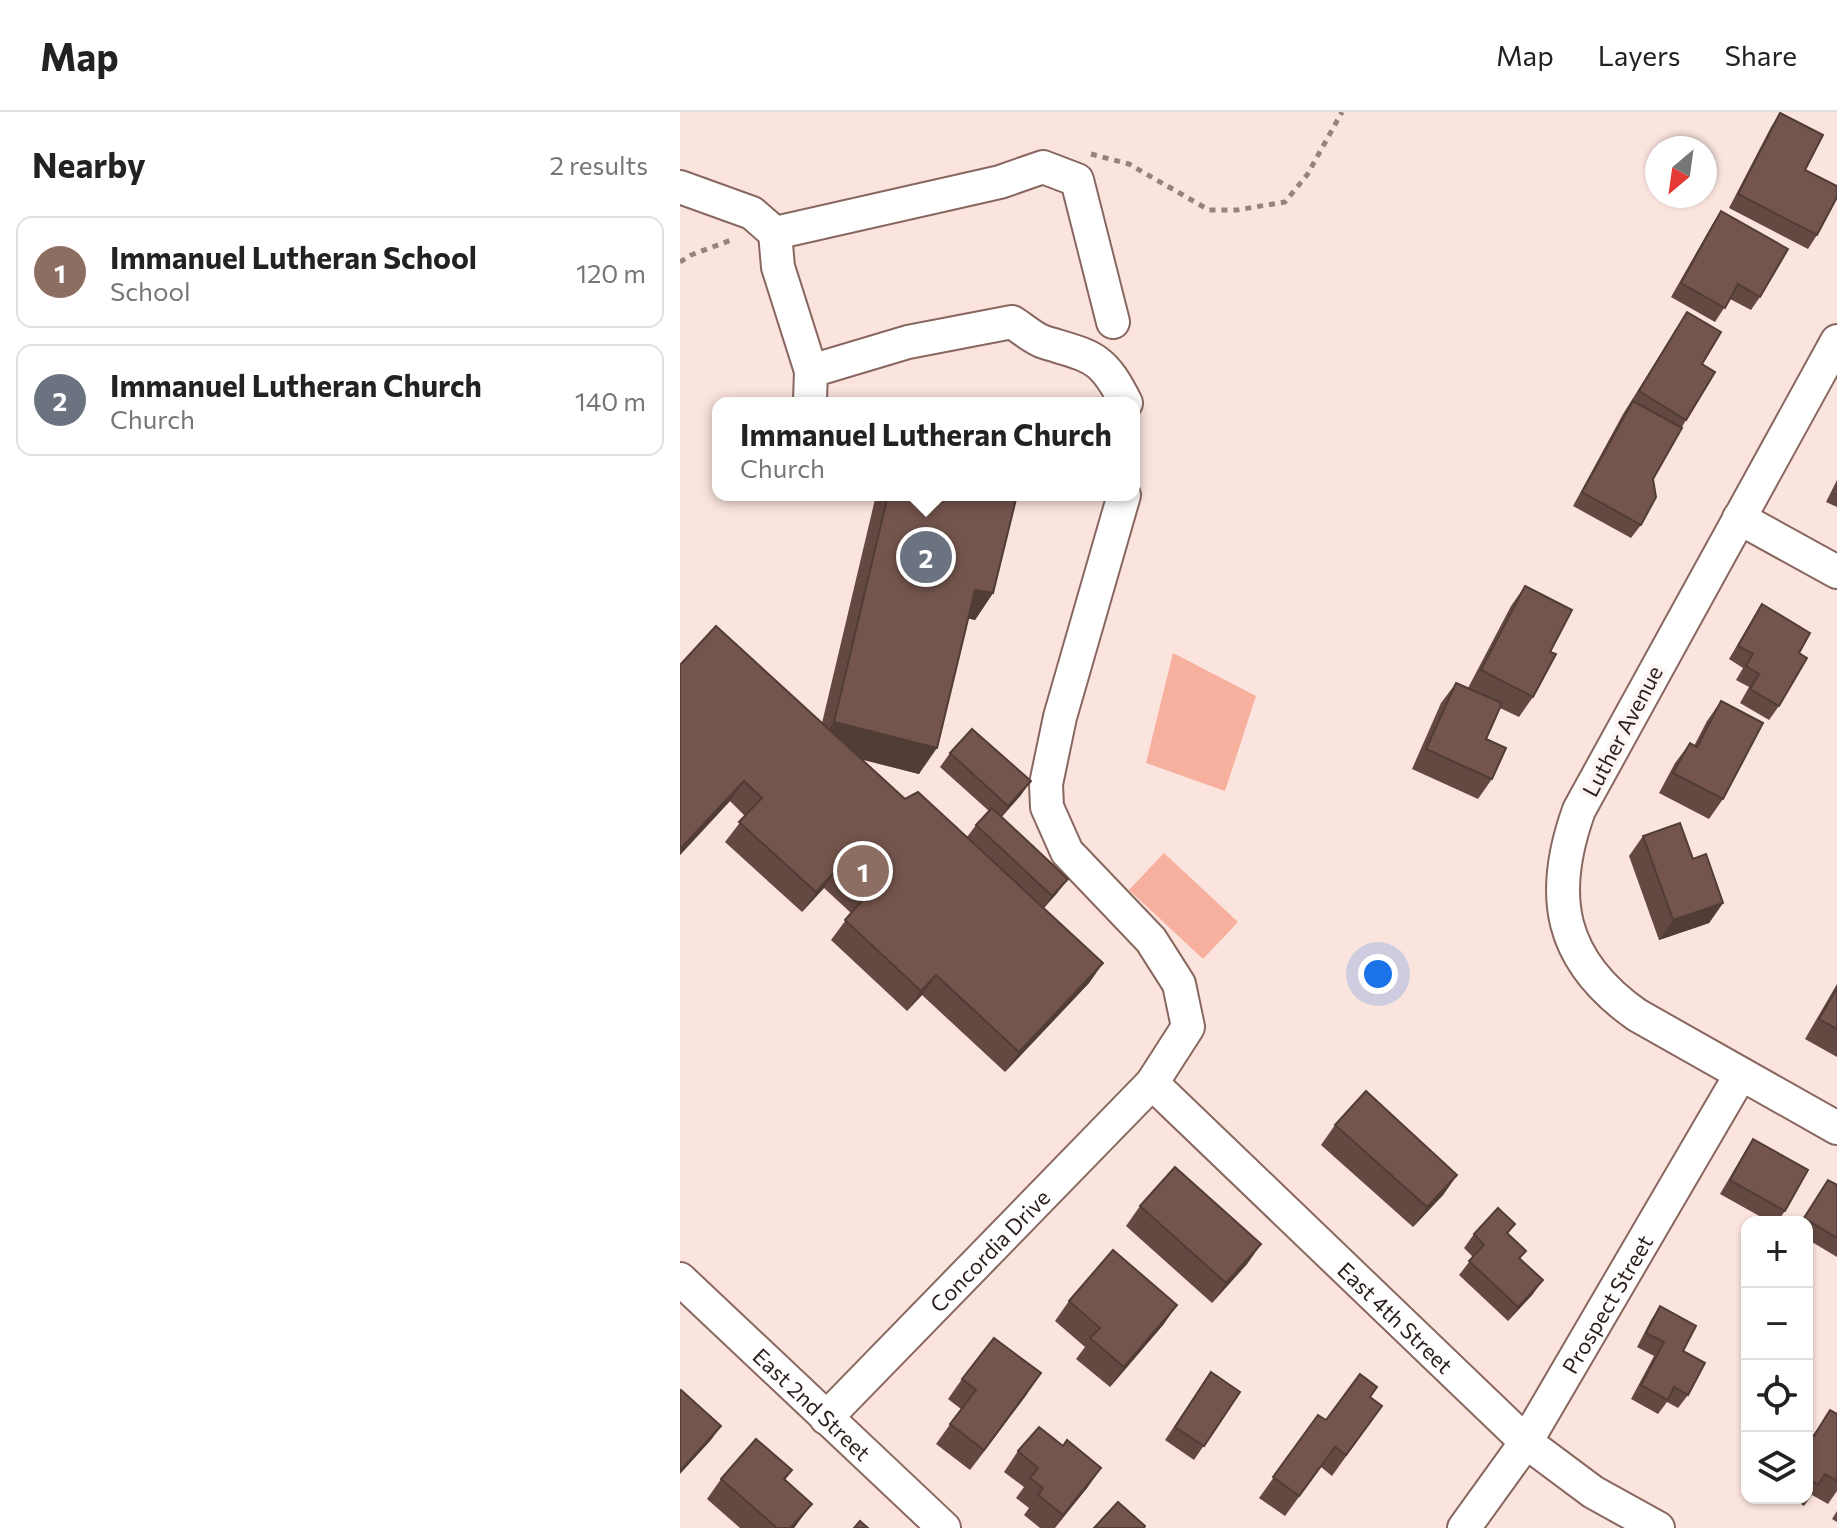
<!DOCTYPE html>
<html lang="en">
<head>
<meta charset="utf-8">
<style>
	:root { --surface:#fff; --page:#f2f2f2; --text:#222; --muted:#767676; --line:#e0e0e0; --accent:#2563eb }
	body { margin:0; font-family:Commissioner,sans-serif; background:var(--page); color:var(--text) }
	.controls { position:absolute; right:24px; bottom:24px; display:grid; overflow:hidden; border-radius:16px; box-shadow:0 2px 6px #0004 }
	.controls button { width:72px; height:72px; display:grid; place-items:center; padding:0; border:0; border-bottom:2px solid var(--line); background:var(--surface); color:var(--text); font:40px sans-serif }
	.compass { position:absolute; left:965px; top:24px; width:72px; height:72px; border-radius:50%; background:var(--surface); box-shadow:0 2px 6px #0004; rotate:209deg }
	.you { position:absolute; left:698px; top:862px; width:28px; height:28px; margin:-20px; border:6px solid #fff; border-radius:50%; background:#1a73e8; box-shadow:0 0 0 12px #1a73e833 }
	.badge { display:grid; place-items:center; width:52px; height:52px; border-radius:50%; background:var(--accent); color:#fff; font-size:26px; font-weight:700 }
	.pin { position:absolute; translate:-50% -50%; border:4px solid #fff; box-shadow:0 2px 8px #0006 }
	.popup { position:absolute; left:32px; top:285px; width:428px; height:104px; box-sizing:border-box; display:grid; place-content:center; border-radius:16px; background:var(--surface); filter:drop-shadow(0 2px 6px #0005); font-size:26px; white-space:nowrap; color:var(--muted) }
	.popup b { font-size:30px; color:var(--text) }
	.popup::after { content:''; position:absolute; left:50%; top:100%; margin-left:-16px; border:16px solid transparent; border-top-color:var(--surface) }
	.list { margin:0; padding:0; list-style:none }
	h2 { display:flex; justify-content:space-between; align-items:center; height:104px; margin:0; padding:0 32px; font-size:34px }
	h2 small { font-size:26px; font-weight:400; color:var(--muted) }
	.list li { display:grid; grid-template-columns:52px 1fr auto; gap:24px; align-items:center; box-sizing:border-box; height:112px; margin:0 16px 16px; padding:0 16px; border:2px solid var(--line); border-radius:16px }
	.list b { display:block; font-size:30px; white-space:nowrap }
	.list p { margin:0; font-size:26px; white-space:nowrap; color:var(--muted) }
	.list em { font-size:26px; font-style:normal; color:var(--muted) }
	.icon { flex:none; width:44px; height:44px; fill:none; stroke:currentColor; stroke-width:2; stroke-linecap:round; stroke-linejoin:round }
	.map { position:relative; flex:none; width:1157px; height:1416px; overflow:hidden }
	header { display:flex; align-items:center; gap:48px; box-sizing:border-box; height:112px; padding:0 40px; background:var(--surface); border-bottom:2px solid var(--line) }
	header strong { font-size:38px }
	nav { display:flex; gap:44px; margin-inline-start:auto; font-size:28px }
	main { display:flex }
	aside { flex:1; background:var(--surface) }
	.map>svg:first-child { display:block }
	.green { fill:#f8b09e }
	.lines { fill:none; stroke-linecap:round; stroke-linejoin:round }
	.minor-casing { stroke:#88675f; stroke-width:36 }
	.path { stroke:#95837e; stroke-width:5; stroke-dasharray:6 6; stroke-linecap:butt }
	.minor { stroke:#fff; stroke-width:32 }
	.wall { fill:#644942 }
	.shaded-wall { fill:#513c36 }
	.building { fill:#74554d; stroke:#513c36; stroke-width:2 }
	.labels { text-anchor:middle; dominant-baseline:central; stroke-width:8; stroke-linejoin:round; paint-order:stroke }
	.street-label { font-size:22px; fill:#2c1f1b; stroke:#fcf5f3 }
</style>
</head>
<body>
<header>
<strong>Map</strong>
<nav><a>Map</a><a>Layers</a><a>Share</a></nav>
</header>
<main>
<aside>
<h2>Nearby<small>2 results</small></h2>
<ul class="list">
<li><span class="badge" style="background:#8d6e63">1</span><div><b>Immanuel Lutheran School</b><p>School</p></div><em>120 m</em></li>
<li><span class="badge" style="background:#6b7280">2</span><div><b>Immanuel Lutheran Church</b><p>Church</p></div><em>140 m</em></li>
</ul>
</aside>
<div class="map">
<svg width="1157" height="1416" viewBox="0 0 1157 1416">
	<rect width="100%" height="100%" fill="#fbe4de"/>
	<g class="green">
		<polygon points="493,541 576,584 545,679 466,651"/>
		<polygon points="484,741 558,810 523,847 449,778"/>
	</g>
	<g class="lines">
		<defs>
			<g id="minor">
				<polyline points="0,75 72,101 95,121 98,155 131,259"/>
				<polyline points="95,121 320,70 363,55 397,68 433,210"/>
				<path d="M1157 229 899 698C868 784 879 848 957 903L1157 1016"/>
				<path d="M130 288 131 259 228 230 332 210C342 216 354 227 364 230 412 245 422 243 446 291"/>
				<polyline points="1059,406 1157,460"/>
				<path id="s1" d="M472 971 846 1330 913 1380 978 1416"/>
				<path id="s2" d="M0 1167 264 1416"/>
				<path id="s3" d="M146 1306 472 971 508 915 499 872 471 828 387 740 367 695 366 672 380 605 444 383"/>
				<path id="s4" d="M784 1416 846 1330 1061 962"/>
			</g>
		</defs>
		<use href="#minor" class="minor-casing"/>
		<g class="path">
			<polyline points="411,42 449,52 529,98 557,98 605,90 627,63 662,0"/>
			<polyline points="0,150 11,143 54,127"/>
		</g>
		<use href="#minor" class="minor"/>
	</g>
	<g class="wall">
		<polygon points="1100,1 1125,58 1137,123 1128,137 1049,96 1091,15"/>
		<polygon points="1041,99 1080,185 1071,198 1050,187 1035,210 991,185 1032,113"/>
		<polygon points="1007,200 1022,252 1006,308 973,367 961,413 951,426 893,394 943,302"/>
		<polygon points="1157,368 1157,395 1146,390"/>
		<polygon points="196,383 337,383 313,481 295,508 288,506 239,662 181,647 225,687 287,725 296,713 309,699 260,655 270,641 341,683 321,705 378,780 364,796 423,851 409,871 325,960 242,883 227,899 151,828 171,801 144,776 122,800 45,730 65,704 50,689 0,743 0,553 142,611"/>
		<polygon points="845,474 870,540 853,585 839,605 820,596 806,627 812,667 798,687 732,657 761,591 776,571 788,576 831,494"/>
		<polygon points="1082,492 1119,541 1099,594 1089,608 1060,591 1069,575 1056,568 1063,556 1049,547 1073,506"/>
		<polygon points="1041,589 1043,687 1029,707 979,681 995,651 1010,631 1014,634 1027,609"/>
		<polygon points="963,724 1013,747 1043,791 1029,811 979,828 949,744"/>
		<polygon points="1157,872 1157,945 1125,927"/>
		<polygon points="655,1013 777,1063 763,1083 733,1115 641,1033"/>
		<polygon points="1073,1027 1105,1099 1097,1110 1090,1110 1040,1082 1064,1041"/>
		<polygon points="1148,1068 1157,1073 1157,1145 1127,1127 1127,1110 1121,1110"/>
		<polygon points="460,1094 581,1132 567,1152 532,1191 446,1114"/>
		<polygon points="794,1122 828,1122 846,1139 840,1147 853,1182 828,1209 779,1163 793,1145 784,1136"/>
		<polygon points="389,1189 497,1193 483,1213 430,1275 396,1247 405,1235 375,1209"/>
		<polygon points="980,1194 1003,1239 1008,1283 998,1296 987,1290 978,1302 951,1287 974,1244 957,1235 971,1208"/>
		<polygon points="531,1260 560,1280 514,1348 485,1328"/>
		<polygon points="282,1267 347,1282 290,1358 256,1332 281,1297 268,1287"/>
		<polygon points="690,1285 702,1294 652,1364 641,1355 605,1404 579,1386 638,1303 646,1308"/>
		<polygon points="1150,1298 1157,1302 1157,1379 1148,1392 1132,1383 1124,1394 1111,1386 1127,1386 1127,1320 1133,1323"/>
		<polygon points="383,1334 421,1356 407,1376 375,1416 360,1416 344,1403 349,1396 336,1386 344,1375 324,1360 338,1339"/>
		<polygon points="112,1358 105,1368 117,1412 114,1416 60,1416 27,1387 41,1367"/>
		<polygon points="1157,1399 1157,1410 1152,1407"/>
	</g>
	<g class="shaded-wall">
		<polygon points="295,478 313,481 295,508 277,504"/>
		<polygon points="154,610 257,636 239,662 136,636"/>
		<polygon points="64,669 50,689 0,743 0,738"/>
		<polygon points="351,669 341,683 319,708 328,694"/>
		<polygon points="158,756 144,776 122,800 136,780"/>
		<polygon points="388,767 378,780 362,798 372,784"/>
		<polygon points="1043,791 1029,811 979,828 993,808"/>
		<polygon points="423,851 409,871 325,960 339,940"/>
		<polygon points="256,863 242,883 227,899 241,879"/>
		<polygon points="777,1063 763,1083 733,1115 747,1095"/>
		<polygon points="581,1132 567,1152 532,1191 546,1171"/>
		<polygon points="863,1168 853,1182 828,1209 838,1195"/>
		<polygon points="497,1193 483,1213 430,1275 444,1255"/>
		<polygon points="361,1261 347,1282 290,1358 304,1338"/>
		<polygon points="41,1314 31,1328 0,1362 0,1359"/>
		<polygon points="421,1356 407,1376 374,1416 383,1403"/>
		<polygon points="132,1392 114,1416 110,1416"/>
	</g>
	<g class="building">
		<polygon points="1100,1 1143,23 1125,58 1157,74 1157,85 1137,123 1058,82"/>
		<polygon points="1041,99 1108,137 1080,185 1058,172 1045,196 1001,171"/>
		<polygon points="1007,200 1041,220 1022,252 1035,260 1006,308 959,279"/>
		<polygon points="953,289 1002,316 973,367 976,385 961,413 902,380"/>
		<polygon points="208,383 337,383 313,481 295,478 257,636 154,610"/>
		<polygon points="845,474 892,498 870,540 876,542 853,585 801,558"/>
		<polygon points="1082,492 1130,521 1119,541 1127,546 1099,594 1070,577 1079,562 1066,554 1073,542 1058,534"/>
		<polygon points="36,514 225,687 238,680 423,851 339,940 256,863 241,879 165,808 187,783 158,756 136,780 59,710 82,686 64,669 0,737 0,553"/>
		<polygon points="776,571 822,591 806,627 826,636 812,667 746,637"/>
		<polygon points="1041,589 1083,611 1043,687 993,661 1010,631 1017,635"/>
		<polygon points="292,617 351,669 328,694 270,641"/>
		<polygon points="312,696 388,767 372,784 296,713"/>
		<polygon points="1000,711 1013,747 1026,742 1043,791 993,808 963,724"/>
		<polygon points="1157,876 1157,917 1139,907"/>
		<polygon points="686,979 777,1063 747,1095 655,1013"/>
		<polygon points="1073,1027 1128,1058 1105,1099 1050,1068"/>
		<polygon points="495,1055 581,1132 546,1171 460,1094"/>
		<polygon points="1148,1068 1157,1073 1157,1126 1124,1106"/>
		<polygon points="818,1096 835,1112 827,1121 846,1139 839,1146 863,1168 838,1195 789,1149 804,1133 794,1122"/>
		<polygon points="433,1138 497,1193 444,1255 410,1226 420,1216 389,1189"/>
		<polygon points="980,1194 1016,1214 1003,1239 1025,1251 1008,1283 994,1275 988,1288 961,1273 984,1230 966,1221"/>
		<polygon points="314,1226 361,1261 304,1338 270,1312 296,1278 282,1267"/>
		<polygon points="531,1260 560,1280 524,1334 495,1315"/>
		<polygon points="680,1262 697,1275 690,1285 702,1294 666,1343 655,1335 619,1384 593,1365 638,1303 646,1308"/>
		<polygon points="1,1278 41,1314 0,1359 0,1279"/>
		<polygon points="1150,1298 1157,1302 1157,1369 1145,1362 1138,1373 1127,1367 1127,1320 1134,1324"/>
		<polygon points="359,1315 383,1334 387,1328 421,1356 383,1403 358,1383 363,1376 350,1366 358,1356 338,1339"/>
		<polygon points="76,1327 112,1358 104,1367 132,1392 110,1416 97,1416 41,1367"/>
		<polygon points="438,1390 465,1414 464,1416 414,1416"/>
		<polygon points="180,1409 188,1416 174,1416"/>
	</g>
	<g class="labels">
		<g class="street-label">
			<text transform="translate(942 619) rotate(-62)">Luther Avenue</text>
			<text stroke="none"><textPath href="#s3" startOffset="234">Concordia Drive</textPath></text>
			<text stroke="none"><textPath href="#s4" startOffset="266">Prospect Street</textPath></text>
			<text stroke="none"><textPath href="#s1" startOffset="338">East 4th Street</textPath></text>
			<text stroke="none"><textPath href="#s2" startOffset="182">East 2nd Street</textPath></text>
		</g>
	</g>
</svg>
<div class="controls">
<button>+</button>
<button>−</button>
<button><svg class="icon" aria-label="locate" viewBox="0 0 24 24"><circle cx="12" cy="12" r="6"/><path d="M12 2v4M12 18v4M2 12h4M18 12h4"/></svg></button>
<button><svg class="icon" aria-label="layers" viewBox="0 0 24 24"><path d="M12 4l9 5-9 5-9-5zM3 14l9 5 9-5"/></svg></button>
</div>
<svg class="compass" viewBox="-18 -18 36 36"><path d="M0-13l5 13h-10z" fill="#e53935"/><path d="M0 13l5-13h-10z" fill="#767676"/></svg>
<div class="you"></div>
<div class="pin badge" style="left:183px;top:759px;background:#8d6e63">1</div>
<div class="pin badge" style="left:246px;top:445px;background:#6b7280">2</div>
<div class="popup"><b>Immanuel Lutheran Church</b>Church</div>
</div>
</main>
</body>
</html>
